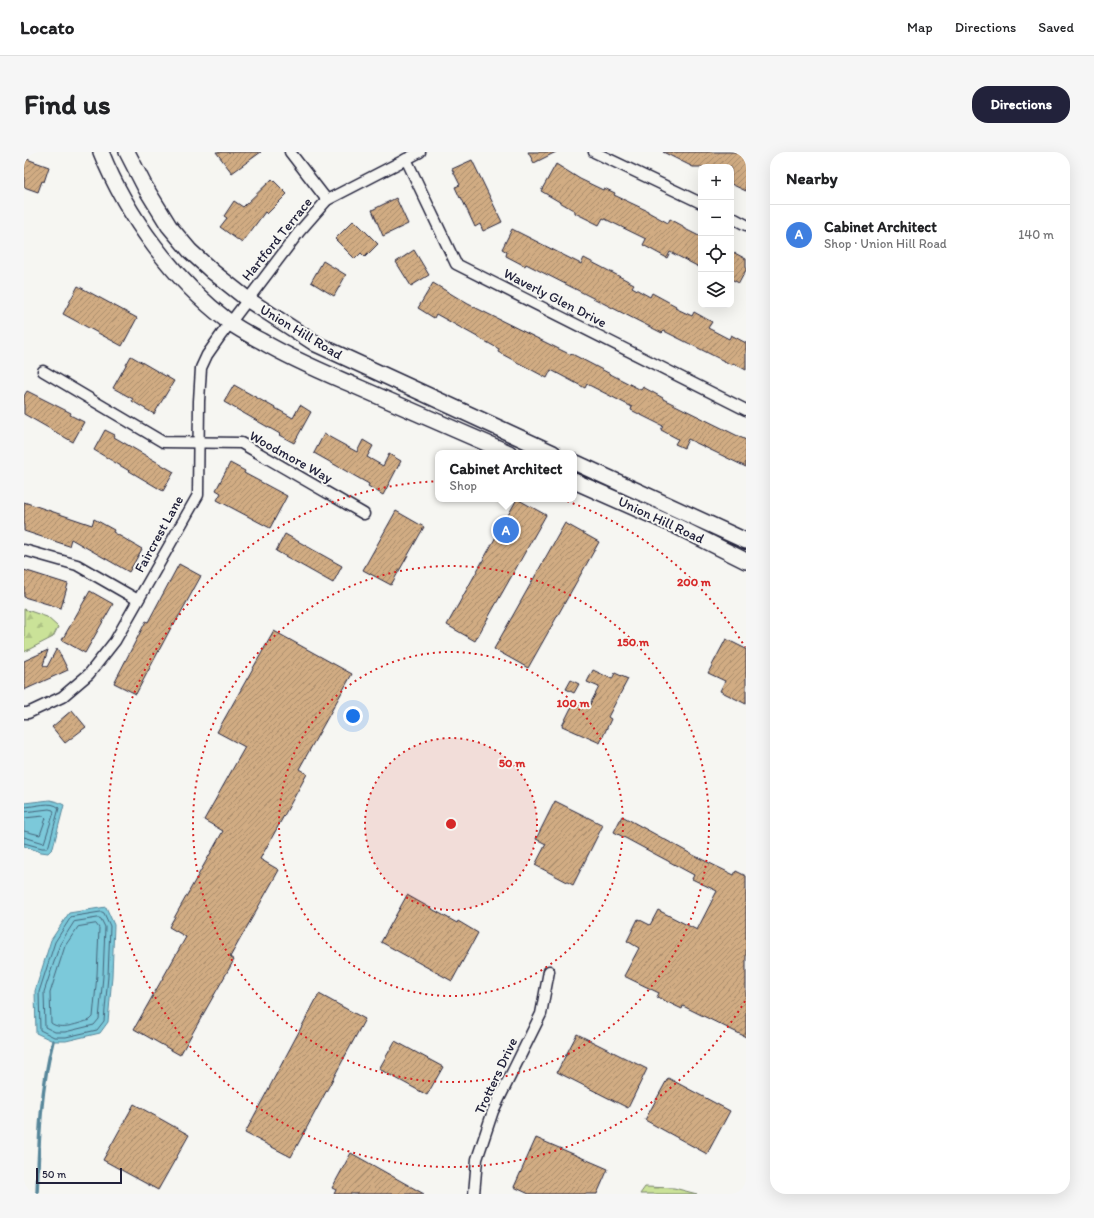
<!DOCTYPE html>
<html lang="en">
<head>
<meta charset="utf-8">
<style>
	:root { --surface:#fff; --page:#f6f6f6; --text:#202124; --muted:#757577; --line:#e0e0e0; --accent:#22223b }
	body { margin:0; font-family:Itim,sans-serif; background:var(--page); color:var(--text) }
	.controls { position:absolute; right:12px; top:12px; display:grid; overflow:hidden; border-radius:8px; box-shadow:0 4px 16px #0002 }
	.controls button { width:36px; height:36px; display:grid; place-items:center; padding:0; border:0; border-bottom:1px solid var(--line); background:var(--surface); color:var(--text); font:20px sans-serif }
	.scale { position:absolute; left:12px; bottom:10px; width:86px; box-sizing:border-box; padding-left:4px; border:2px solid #22223b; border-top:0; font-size:11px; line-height:14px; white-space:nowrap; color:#22223b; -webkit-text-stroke:3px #f6f6f2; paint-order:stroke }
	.you { position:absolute; left:329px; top:564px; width:14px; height:14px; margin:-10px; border:3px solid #fff; border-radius:50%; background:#1a73e8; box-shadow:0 0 0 6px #1a73e833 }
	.badge { display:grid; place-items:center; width:26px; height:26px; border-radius:50%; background:var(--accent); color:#fff; font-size:13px; font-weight:700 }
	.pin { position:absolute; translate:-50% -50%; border:2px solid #fff; box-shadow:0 1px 4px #0006 }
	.popup { position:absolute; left:411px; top:298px; width:142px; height:52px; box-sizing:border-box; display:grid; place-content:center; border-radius:8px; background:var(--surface); filter:drop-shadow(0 1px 3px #0005); font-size:13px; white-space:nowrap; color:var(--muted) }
	.popup b { font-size:15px; color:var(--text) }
	.popup::after { content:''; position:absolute; left:50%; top:100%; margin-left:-8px; border:8px solid transparent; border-top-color:var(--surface) }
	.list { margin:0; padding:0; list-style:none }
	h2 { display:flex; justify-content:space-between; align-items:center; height:52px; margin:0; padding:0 16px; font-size:17px }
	h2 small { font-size:13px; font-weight:400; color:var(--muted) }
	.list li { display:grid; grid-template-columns:26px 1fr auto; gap:12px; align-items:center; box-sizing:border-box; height:60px; padding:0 16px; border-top:1px solid var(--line) }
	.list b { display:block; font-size:15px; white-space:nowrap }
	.list p { margin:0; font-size:13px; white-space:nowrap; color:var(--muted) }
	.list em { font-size:13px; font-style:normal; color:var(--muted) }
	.icon { flex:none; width:22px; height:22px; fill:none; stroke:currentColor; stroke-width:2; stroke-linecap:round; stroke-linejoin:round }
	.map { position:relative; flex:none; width:722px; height:1042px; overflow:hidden; border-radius:16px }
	header { display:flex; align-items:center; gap:24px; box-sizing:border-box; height:56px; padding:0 20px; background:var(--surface); border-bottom:1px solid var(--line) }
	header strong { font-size:19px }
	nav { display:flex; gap:22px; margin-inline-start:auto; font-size:14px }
	.intro { display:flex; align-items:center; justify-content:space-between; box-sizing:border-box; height:96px; padding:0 24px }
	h1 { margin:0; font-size:28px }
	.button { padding:10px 18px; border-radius:16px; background:var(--accent); color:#fff; font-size:14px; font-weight:700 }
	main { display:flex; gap:24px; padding:0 24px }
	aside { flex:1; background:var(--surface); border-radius:16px; box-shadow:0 4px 16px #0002 }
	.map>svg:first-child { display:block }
	.forest { fill:url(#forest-firs); stroke:#76826a }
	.water { fill:#7bc9da; stroke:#57869a }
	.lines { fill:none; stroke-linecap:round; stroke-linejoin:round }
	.shore { stroke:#46657b; stroke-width:1 }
	.stream { stroke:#57869a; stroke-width:3.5 }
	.building { fill:url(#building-hatch); stroke:#22223b }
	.street-casing { stroke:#22223b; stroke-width:13 }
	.secondary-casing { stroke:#22223b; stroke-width:18 }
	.street { stroke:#f6f6f2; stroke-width:10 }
	.secondary { stroke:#f6f6f2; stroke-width:15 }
	.ring { fill:none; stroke:#d62828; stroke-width:2; stroke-dasharray:2 4 }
	.labels { text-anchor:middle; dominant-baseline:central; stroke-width:4; stroke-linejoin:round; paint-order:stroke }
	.street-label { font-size:14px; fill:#22223b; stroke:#f6f6f2 }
	.centre { fill:#d62828; stroke:#f6f6f2; stroke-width:2 }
	.ring-label { font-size:12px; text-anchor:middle; font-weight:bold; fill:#d62828; stroke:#f6f6f2; stroke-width:4; stroke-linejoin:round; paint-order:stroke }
</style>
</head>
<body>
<header>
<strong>Locato</strong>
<nav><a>Map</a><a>Directions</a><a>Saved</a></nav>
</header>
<div class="intro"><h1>Find us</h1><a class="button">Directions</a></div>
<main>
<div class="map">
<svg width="722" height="1042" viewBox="0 0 722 1042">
	<defs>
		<pattern id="forest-firs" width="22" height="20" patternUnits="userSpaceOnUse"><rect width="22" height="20" fill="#cae298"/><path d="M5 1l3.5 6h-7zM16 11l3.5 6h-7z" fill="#adc284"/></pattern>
		<pattern id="building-hatch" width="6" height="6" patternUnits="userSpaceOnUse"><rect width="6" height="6" fill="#d1ac83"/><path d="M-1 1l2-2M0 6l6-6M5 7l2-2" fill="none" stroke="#a98c6c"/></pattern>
	</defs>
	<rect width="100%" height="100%" fill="#f6f6f2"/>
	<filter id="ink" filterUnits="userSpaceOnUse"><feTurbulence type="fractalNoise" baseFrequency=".025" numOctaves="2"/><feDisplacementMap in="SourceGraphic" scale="8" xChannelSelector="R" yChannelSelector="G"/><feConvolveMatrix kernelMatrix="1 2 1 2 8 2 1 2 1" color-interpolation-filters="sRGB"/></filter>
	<g filter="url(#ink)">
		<g class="forest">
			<polygon points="0,457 23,465 34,475 29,485 0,500"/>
			<polygon points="621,1035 650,1036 673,1042 616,1042"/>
		</g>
		<g class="water">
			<polygon points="26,648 34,650 40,653 29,696 24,701 17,700 0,694 0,651"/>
			<polygon points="82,755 90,773 88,824 84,870 76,881 42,889 29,889 12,881 11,839 27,788 45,761"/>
		</g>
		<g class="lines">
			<g class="shore">
				<path d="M0 655C10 655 28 648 35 656L25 693 23 696H18L0 691"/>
				<polyline points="0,660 25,657 29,658 30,660 20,691 0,685"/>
				<polyline points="0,666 20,664 22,666 16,683 0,679"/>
				<polygon points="78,760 80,761 86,774 84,824 80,869 73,878 42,885 30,885 16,878 15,840 31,790 47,765"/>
				<polygon points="75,766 77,767 81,775 79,824 75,867 70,873 41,880 31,880 21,875 20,840 36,792 50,770"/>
				<path d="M72 772 75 776 73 823 69 865 66 868C55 871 37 879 27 871L26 841 41 794 54 775Z"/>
			</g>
			<path class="stream" d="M13 1042C15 991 16 939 29 889"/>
		</g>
		<g class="building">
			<polygon points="192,0 237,0 208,21"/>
			<polygon points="504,0 532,0 510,11"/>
			<polygon points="639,0 716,0 722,3 722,39 707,32 707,15 669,15"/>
			<polygon points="0,6 25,15 20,30 18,29 14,40 0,35"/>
			<polygon points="448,8 478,70 459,79 456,72 451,75 437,45 436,46 431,35 436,33 428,17"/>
			<polygon points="532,12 556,27 579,38 580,36 591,41 590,43 624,59 624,60 644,71 646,67 659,74 659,76 677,85 677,116 646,100 643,106 619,93 622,87 579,66 575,73 551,61 551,59 517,39"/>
			<polygon points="248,27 263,42 243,62 241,60 218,91 196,75 203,66 200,64 210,49 219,55"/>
			<polygon points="372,46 384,72 359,84 348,58"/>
			<polygon points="330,68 354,92 341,105 337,101 331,107 311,87"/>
			<polygon points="488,77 557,112 560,106 610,132 608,135 626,145 628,141 652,154 651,156 668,164 670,160 688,170 684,176 705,187 707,183 722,191 722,218 709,211 708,213 640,179 638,181 502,112 501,114 482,104 483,100 478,97"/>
			<polygon points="390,98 405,123 387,134 372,110"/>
			<polygon points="707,99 722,107 722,118 715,131 707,127"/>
			<polygon points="299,109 322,123 310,144 287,130"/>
			<polygon points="409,131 444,152 547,203 548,202 617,238 619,235 639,246 639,247 722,288 722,315 664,287 660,296 651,292 654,287 637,278 639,274 607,258 608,255 563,232 561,236 527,218 523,226 474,200 475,197 412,162 410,166 394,156"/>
			<polygon points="54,134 113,166 98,194 39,162"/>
			<polygon points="107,204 150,229 130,262 108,249 109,247 89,236"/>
			<polygon points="210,233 269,266 276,253 287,260 270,291 255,283 256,282 200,250"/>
			<polygon points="3,239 47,261 46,263 60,270 49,290 0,262 0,244"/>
			<polygon points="81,278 91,283 90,285 150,320 139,339 70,298"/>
			<polygon points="300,282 333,300 339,288 349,294 343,305 359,314 365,302 377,309 359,343 344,334 345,332 290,301"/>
			<polygon points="206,311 221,319 220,321 263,344 246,376 193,348 197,341 192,338"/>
			<polygon points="493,347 522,363 451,489 423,473"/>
			<polygon points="0,350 68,373 70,367 90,378 89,380 118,397 105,420 47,387 45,394 0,379"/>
			<polygon points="372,359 400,375 367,433 339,418"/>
			<polygon points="541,371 575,390 504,516 470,497"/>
			<polygon points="261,382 318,414 309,431 252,399"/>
			<polygon points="155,412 177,424 150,473 149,472 112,542 90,531 122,469 124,470"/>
			<polygon points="0,418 44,432 37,456 0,445"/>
			<polygon points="66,439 89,452 61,501 38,488"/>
			<polygon points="250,479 328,522 275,617 283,622 236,707 255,718 206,805 210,808 156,903 110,877 162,785 145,775 199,679 180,668 221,595 193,580"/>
			<polygon points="702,487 722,497 722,552 696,539 701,529 684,521"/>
			<polygon points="33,496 44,518 0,538 0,509 24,498 19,513 23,515"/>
			<polygon points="569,518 588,527 591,521 604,527 584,565 587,567 576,591 538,574 550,550 564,556 575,535 563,530"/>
			<polygon points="547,528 555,532 550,541 542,537"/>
			<polygon points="48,558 62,575 41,591 28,575"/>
			<polygon points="531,649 579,673 549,733 511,713 522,692 512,687"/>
			<polygon points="598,664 669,703 710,723 712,719 722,724 722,885 659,854 658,857 633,845 635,841 600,824 615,796 603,789 614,767 626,773 634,758 673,778 693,739 668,727 670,723 590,680"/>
			<polygon points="383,743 433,771 434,769 454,781 428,829 357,790"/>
			<polygon points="295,842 341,867 267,1005 221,981"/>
			<polygon points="553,882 623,917 604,956 533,920"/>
			<polygon points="371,889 419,915 403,943 355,917"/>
			<polygon points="644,926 706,959 683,1002 621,968"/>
			<polygon points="110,952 165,983 134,1038 79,1008"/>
			<polygon points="512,986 584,1017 573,1042 505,1042 490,1035"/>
			<polygon points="327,1001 400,1042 310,1042 312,1038 308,1036"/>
		</g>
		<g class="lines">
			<defs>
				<g id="street">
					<polyline points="266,0 303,48"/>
					<polyline points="570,0 677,51"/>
					<polyline points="382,7 432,112 722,258"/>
					<polyline points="707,65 722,73"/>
					<polyline points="19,219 139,290 217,291 340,362"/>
					<polyline points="0,398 53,413 114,448"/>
					<polyline points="0,561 4,561 38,545 65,522 91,489 174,343 175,249 177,216 183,203 197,183 275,80 303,48 396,0"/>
					<polyline points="450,1042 453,1007 469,959 517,862 525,819"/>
				</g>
				<g id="secondary">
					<path d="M77 0C103 65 150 128 205 170 216 178 228 184 239 190 268 207 299 220 329 233 381 256 433 278 485 301"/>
					<polyline points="103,0 121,35 145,74 166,99 189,120 223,147 292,192 529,301"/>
					<polyline points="550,310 722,389"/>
					<polyline points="550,329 652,374 722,409"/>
				</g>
			</defs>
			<use href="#street" class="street-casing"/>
			<use href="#secondary" class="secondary-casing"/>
			<use href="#street" class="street"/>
			<use href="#secondary" class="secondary"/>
		</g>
	</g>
	<circle cx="427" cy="672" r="86" fill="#d62828" fill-opacity=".12"/>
	<g class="ring">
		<circle cx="427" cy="672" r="86"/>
		<circle cx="427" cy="672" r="172"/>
		<circle cx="427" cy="672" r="258"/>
		<path d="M721 849A343 343 0 1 1 721 495"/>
	</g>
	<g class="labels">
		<g class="street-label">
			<text transform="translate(253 87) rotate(-51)">Hartford Terrace</text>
			<text transform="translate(531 146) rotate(27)">Waverly Glen Drive</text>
			<text transform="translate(277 180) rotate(31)">Union Hill Road</text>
			<text transform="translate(267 305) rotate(29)">Woodmore Way</text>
			<text transform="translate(637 368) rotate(25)">Union Hill Road</text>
			<text transform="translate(135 382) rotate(-61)">Faircrest Lane</text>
			<text transform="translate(472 924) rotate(-65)">Trotters Drive</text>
		</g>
	</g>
	<circle cx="427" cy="672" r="6" class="centre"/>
	<g class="ring-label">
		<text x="670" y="434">200 m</text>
		<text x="609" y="494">150 m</text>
		<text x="549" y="555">100 m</text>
		<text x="488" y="615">50 m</text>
	</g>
</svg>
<div class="controls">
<button>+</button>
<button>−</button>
<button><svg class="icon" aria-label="locate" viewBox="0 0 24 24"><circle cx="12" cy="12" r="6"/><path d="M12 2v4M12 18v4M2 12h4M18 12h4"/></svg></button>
<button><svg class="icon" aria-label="layers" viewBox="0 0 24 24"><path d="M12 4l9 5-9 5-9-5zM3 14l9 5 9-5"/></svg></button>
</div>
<div class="scale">50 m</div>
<div class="you"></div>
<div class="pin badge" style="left:482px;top:378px;background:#3f7fe0">A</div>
<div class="popup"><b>Cabinet Architect</b>Shop</div>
</div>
<aside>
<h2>Nearby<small></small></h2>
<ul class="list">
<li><span class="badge" style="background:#3f7fe0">A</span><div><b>Cabinet Architect</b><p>Shop · Union Hill Road</p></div><em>140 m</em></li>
</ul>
</aside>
</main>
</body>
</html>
